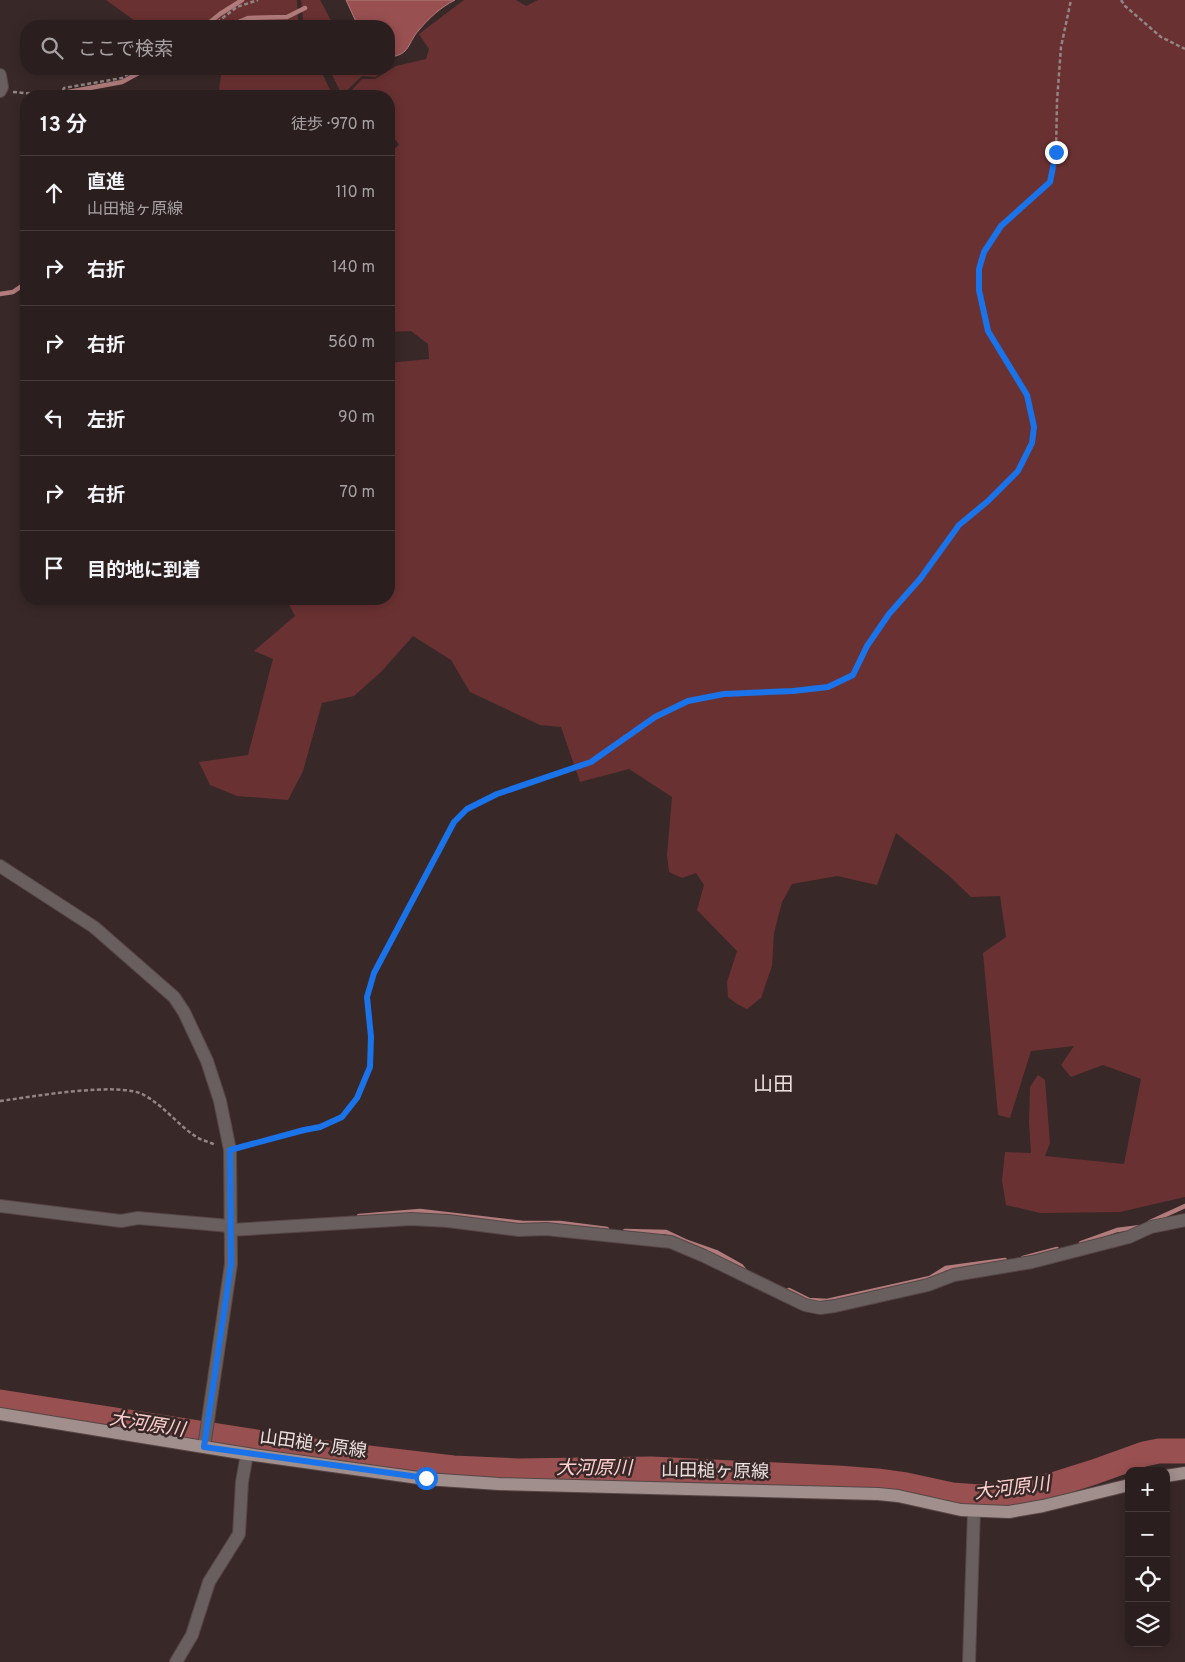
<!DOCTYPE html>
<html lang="ja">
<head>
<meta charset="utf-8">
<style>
	:root { --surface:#2b1e1e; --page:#332727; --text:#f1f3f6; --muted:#a6a2a4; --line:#473c3c }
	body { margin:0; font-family:Overpass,"Noto Sans JP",sans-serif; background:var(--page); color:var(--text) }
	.controls { position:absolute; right:15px; bottom:15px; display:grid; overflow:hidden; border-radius:10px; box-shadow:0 2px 12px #0003 }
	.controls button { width:45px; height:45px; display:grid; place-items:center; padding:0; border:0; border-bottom:1px solid var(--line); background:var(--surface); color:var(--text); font:25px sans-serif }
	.stop { position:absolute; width:15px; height:15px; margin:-11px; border:4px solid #1a73e8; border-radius:50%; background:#fff }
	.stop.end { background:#1a73e8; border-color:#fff; box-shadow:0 1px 5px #0008 }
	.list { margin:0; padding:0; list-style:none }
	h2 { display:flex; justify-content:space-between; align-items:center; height:65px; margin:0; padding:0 20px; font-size:21px }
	h2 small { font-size:16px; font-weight:400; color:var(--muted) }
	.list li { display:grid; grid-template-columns:32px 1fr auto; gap:15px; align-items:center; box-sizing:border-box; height:75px; padding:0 20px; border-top:1px solid var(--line) }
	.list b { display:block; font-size:19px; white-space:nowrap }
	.list p { margin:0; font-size:16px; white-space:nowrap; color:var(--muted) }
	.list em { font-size:16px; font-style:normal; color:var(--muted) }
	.icon { flex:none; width:28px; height:28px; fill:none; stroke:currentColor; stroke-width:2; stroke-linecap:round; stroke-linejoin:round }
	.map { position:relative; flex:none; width:1185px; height:1662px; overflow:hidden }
	.search { position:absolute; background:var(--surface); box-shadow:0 2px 12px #0003; left:20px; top:20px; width:375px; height:55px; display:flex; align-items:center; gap:12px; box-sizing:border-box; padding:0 18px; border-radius:20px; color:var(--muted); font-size:19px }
	.panel { position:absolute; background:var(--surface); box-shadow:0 2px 12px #0003; left:20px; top:90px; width:375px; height:515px; border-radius:20px }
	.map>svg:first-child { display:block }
	.green { fill:#6a3132 }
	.water { fill:#995051; stroke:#b27c7c }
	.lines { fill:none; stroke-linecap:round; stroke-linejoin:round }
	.stream { stroke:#b27c7c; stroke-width:4.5 }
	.river { stroke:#995051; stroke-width:25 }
	.minor-casing { stroke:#564646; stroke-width:14 }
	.major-casing { stroke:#564646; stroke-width:14 }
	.path { stroke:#938584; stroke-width:2.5; stroke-dasharray:4 2.5; stroke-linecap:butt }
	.minor { stroke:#685f5e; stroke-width:12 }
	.major { stroke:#a18f8e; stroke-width:12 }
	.route { stroke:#1a73e8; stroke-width:6 }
	.labels { text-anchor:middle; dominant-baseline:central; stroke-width:5; stroke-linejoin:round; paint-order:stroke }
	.street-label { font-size:18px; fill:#ede2e1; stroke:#392828 }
	.water-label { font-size:19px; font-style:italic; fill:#fdd0cf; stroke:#392828 }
	.quarter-label { font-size:20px; fill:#ede2e1; stroke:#392828 }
</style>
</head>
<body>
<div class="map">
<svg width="1185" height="1662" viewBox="0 0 1185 1662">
	<rect width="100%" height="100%" fill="#392828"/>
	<g class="green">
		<polygon points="106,0 297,0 298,20 301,26 142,26"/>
		<polygon points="301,0 320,0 334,26 306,26 303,20"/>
		<polygon points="464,0 516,0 526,6 538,0 1185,0 1185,1197 1120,1212 1040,1213 1006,1205 1002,1180 1005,1152 1031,1153 1029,1123 1030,1087 1038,1075 1045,1080 1050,1143 1045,1156 1124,1164 1141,1079 1103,1065 1071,1077 1061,1065 1074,1046 1031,1051 1010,1118 998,1115 983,953 1006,937 1000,896 971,897 948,875 896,833 877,885 837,876 792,884 782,902 774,933 772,966 761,998 747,1009 737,1004 728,997 727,982 737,951 697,910 704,885 696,873 682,878 669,872 667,855 672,797 629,769 580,782 561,727 540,725 470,692 451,660 413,636 381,672 354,696 322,703 303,771 288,800 237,796 210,785 199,762 248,755 273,659 254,651 295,616 286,599 389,599 389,363 429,359 428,344 411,331 389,332 389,153 399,145 394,137 389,136 389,96 346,96 362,79 375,79 396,66 426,59 429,49 419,34"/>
		<polygon points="221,69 320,69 333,96 218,96 221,76"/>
		<polygon points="329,69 388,69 375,77 362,76 342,95"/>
	</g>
	<path class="water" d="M346 0H455C441 7 429 18 419 30 407 43 411 55 389 57V26H358Z"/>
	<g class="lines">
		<g class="stream">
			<polyline points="205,26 220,14 242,0"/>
			<polyline points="229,26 248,18 287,17 305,8"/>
			<polyline points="68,96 68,92 122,82 146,69"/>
			<polyline points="0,294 13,292 26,283"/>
			<polyline points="359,1216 420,1211 523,1223 560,1223 607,1229"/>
			<polyline points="1150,1222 1185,1206"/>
			<polyline points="625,1231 666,1232 685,1241 716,1252 741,1266 745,1271"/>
			<polyline points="1081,1243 1117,1230 1141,1227"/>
			<polyline points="1023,1258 1057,1249"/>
			<polyline points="789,1290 809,1300 827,1301 930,1278 946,1268 1005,1260"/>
		</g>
		<polyline class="river" points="0,1402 334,1454 453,1468 518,1471 651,1469 837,1478 877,1481 906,1485 952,1495 979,1497 1010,1494 1056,1484 1094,1472 1144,1454 1159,1451 1185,1451"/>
		<defs>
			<g id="minor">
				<polyline points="0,75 2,87 0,91"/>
				<polyline points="0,866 94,927 174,997 184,1012 207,1061 220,1101 230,1150 231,1264 204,1447"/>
				<polyline points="0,1206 121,1221 138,1218 230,1226"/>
				<polyline points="230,1230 411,1219 448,1221 519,1230 546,1229 671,1242 704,1256 805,1305 820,1308 835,1306 928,1285 954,1275 1032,1262 1129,1237 1151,1227 1185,1220"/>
				<polyline points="176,1662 192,1635 209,1582 239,1534 242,1482 247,1454"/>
				<polyline points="969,1662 974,1511"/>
			</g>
			<g id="major">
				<polyline points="0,1414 247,1454 426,1479 499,1484 878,1494 898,1496 961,1510 1009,1512 1043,1506 1129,1485"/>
				<polyline points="1166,1476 1185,1473"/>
			</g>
		</defs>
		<use href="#minor" class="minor-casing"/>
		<use href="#major" class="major-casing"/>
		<g class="path">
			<polyline points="1121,0 1125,6 1161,37 1185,49"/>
			<polyline points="212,26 237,7 258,0"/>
			<polyline points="13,92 57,96"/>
			<polyline points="60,96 64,88 122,78 135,69"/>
			<path d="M0 1101C31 1097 119 1081 144 1095 164 1106 177 1124 195 1136 200 1140 209 1142 216 1145"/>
			<polyline points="242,1147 304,1130 320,1127 342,1117 357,1098 370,1067 371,1037 367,997 374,973 454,822 467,809 497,794 591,762 655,717 688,701 723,694 793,691 827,687 853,675 867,646 889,614 920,579 959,525 989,501 1018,471 1032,443 1034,427 1027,395 988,331 979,290 979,269 984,252 1001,226 1049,182 1056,152 1057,101 1061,47 1071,0"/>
		</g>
		<use href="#minor" class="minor"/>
		<use href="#major" class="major"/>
	</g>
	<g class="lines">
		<polyline class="route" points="426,1478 204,1447 231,1264 230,1150 304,1130 320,1127 342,1117 357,1098 370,1067 371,1037 367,997 374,973 454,822 467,809 497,794 591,762 655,717 688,701 724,694 793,691 828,687 853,675 867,646 889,614 920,579 959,525 988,501 1018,471 1032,443 1034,427 1027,395 988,331 979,290 979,269 984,252 1001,226 1050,182 1056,152"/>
	</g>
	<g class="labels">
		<g class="street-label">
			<text transform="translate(313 1445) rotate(8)">山田槌ヶ原線</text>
			<text transform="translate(715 1472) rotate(1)">山田槌ヶ原線</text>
		</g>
		<g class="water-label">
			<text transform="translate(147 1425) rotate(9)">大河原川</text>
			<text x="594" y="1469">大河原川</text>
			<text transform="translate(1012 1489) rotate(-7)">大河原川</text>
		</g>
		<g class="quarter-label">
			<text x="773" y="1086">山田</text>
		</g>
	</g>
</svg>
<div class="controls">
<button>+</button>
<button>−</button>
<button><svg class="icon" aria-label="locate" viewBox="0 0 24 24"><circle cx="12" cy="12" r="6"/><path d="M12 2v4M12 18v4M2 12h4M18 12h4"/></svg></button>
<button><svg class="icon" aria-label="layers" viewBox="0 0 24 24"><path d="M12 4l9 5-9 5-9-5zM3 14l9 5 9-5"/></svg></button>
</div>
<div class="stop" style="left:426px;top:1478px"></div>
<div class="stop end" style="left:1056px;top:152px"></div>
<div class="search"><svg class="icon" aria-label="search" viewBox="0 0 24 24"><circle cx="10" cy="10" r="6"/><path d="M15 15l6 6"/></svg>ここで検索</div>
<section class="panel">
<h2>13 分<small>徒歩 · 970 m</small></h2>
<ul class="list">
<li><svg class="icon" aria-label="ahead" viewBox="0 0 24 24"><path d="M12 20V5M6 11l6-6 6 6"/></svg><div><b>直進</b><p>山田槌ヶ原線</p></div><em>110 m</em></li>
<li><svg class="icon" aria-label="right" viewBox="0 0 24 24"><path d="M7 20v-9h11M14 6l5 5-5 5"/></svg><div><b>右折</b></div><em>140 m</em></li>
<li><svg class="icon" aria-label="right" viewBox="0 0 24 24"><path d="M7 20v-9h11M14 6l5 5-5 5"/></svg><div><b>右折</b></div><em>560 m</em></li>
<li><svg class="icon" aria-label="left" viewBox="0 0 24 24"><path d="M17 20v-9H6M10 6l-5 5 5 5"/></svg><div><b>左折</b></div><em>90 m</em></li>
<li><svg class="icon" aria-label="right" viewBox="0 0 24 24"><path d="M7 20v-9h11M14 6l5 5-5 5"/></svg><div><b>右折</b></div><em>70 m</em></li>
<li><svg class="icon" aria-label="arrive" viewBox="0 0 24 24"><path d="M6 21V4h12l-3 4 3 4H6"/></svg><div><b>目的地に到着</b></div></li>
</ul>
</section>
</div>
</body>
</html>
